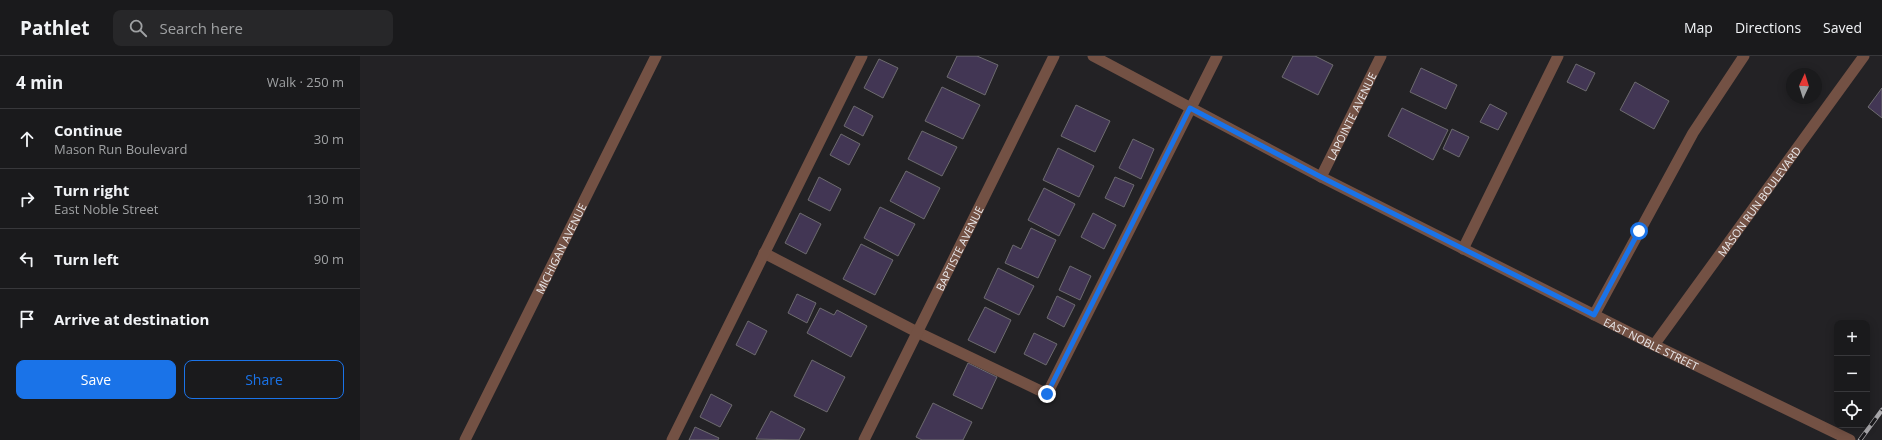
<!DOCTYPE html>
<html lang="en">
<head>
<meta charset="utf-8">
<style>
	:root { --surface:#1a1a1c; --page:#272729; --text:#f1f3f6; --muted:#9fa1a3; --line:#38383b; --accent:#1a73e8 }
	body { margin:0; font-family:"Open Sans",sans-serif; background:var(--page); color:var(--text) }
	.controls { position:absolute; right:12px; bottom:12px; display:grid; overflow:hidden; border-radius:8px; box-shadow:0 2px 10px #0003 }
	.controls button { width:36px; height:36px; display:grid; place-items:center; padding:0; border:0; border-bottom:1px solid var(--line); background:var(--surface); color:var(--text); font:20px sans-serif }
	.compass { position:absolute; left:1426px; top:12px; width:36px; height:36px; border-radius:50%; background:var(--surface); box-shadow:0 2px 10px #0003; rotate:4deg }
	.stop { position:absolute; width:12px; height:12px; margin:-9px; border:3px solid #1a73e8; border-radius:50%; background:#fff }
	.stop.end { background:#1a73e8; border-color:#fff; box-shadow:0 1px 4px #0008 }
	.list { margin:0; padding:0; list-style:none }
	h2 { display:flex; justify-content:space-between; align-items:center; height:52px; margin:0; padding:0 16px; font-size:17px }
	h2 small { font-size:13px; font-weight:400; color:var(--muted) }
	.list li { display:grid; grid-template-columns:26px 1fr auto; gap:12px; align-items:center; box-sizing:border-box; height:60px; padding:0 16px; border-top:1px solid var(--line) }
	.list b { display:block; font-size:15px; white-space:nowrap }
	.list p { margin:0; font-size:13px; white-space:nowrap; color:var(--muted) }
	.list em { font-size:13px; font-style:normal; color:var(--muted) }
	.actions { display:flex; gap:8px; padding:12px 16px }
	.actions a { flex:1; padding:9px 0; border:1px solid var(--accent); border-radius:8px; text-align:center; font-size:14px; color:var(--accent) }
	.actions .main { background:var(--accent); color:#fff }
	.icon { flex:none; width:22px; height:22px; fill:none; stroke:currentColor; stroke-width:2; stroke-linecap:round; stroke-linejoin:round }
	.map { position:relative; flex:none; width:1522px; height:384px; overflow:hidden }
	header { display:flex; align-items:center; gap:24px; box-sizing:border-box; height:56px; padding:0 20px; background:var(--surface); border-bottom:1px solid var(--line) }
	header strong { font-size:19px }
	nav { display:flex; gap:22px; margin-inline-start:auto; font-size:14px }
	.search { width:280px; height:36px; background:var(--page); display:flex; align-items:center; gap:10px; box-sizing:border-box; padding:0 14px; border-radius:8px; color:var(--muted); font-size:15px }
	main { display:flex }
	aside { flex:1; background:var(--surface) }
	.map>svg:first-child { display:block }
	.building { fill:#423654; stroke:#6d6b6f }
	.lines { fill:none; stroke-linecap:round; stroke-linejoin:round }
	.service { stroke:#735144; stroke-width:11 }
	.minor { stroke:#735144; stroke-width:11 }
	.tertiary { stroke:#735144; stroke-width:11 }
	.rail-casing { stroke:#a8a7aa; stroke-width:4.5 }
	.rail { stroke:#1a191c; stroke-width:3; stroke-dasharray:9; stroke-linecap:butt }
	.route { stroke:#1a73e8; stroke-width:5 }
	.labels { text-anchor:middle; dominant-baseline:central; stroke-width:3; stroke-linejoin:round; paint-order:stroke }
	.street-label { font-size:11px; fill:#eae9ec; stroke:#1a191c }
</style>
</head>
<body>
<header>
<strong>Pathlet</strong>
<div class="search"><svg class="icon" aria-label="search" viewBox="0 0 24 24"><circle cx="10" cy="10" r="6"/><path d="M15 15l6 6"/></svg>Search here</div>
<nav><a>Map</a><a>Directions</a><a>Saved</a></nav>
</header>
<main>
<aside>
<h2>4 min<small>Walk · 250 m</small></h2>
<ul class="list">
<li><svg class="icon" aria-label="ahead" viewBox="0 0 24 24"><path d="M12 20V5M6 11l6-6 6 6"/></svg><div><b>Continue</b><p>Mason Run Boulevard</p></div><em>30 m</em></li>
<li><svg class="icon" aria-label="right" viewBox="0 0 24 24"><path d="M7 20v-9h11M14 6l5 5-5 5"/></svg><div><b>Turn right</b><p>East Noble Street</p></div><em>130 m</em></li>
<li><svg class="icon" aria-label="left" viewBox="0 0 24 24"><path d="M17 20v-9H6M10 6l-5 5 5 5"/></svg><div><b>Turn left</b></div><em>90 m</em></li>
<li><svg class="icon" aria-label="arrive" viewBox="0 0 24 24"><path d="M6 21V4h12l-3 4 3 4H6"/></svg><div><b>Arrive at destination</b></div></li>
</ul>
<div class="actions"><a class="main">Save</a><a>Share</a></div>
</aside>
<div class="map">
<svg width="1522" height="384" viewBox="0 0 1522 384">
	<rect width="100%" height="100%" fill="#232225"/>
	<g class="building">
		<polygon points="597,0 617,0 638,9 625,39 587,21"/>
		<polygon points="933,0 955,0 973,9 958,39 922,21"/>
		<polygon points="519,3 538,12 523,42 504,32"/>
		<polygon points="1216,8 1235,17 1226,35 1207,26"/>
		<polygon points="1061,12 1097,29 1086,53 1050,36"/>
		<polygon points="1275,26 1309,45 1294,73 1260,54"/>
		<polygon points="582,31 620,49 603,83 565,65"/>
		<polygon points="1522,32 1522,62 1508,51"/>
		<polygon points="1130,48 1147,57 1138,74 1120,66"/>
		<polygon points="716,49 750,65 735,96 701,80"/>
		<polygon points="494,50 513,60 503,80 484,70"/>
		<polygon points="1042,52 1088,74 1073,104 1028,80"/>
		<polygon points="1092,73 1109,81 1099,101 1083,93"/>
		<polygon points="562,75 597,91 582,120 548,103"/>
		<polygon points="481,78 500,88 489,109 470,99"/>
		<polygon points="773,83 794,93 781,123 759,112"/>
		<polygon points="698,92 734,110 719,141 683,124"/>
		<polygon points="546,115 580,132 564,163 530,145"/>
		<polygon points="459,121 481,133 470,155 448,144"/>
		<polygon points="755,121 774,129 764,151 745,142"/>
		<polygon points="684,132 715,148 699,180 668,164"/>
		<polygon points="520,151 555,168 538,200 504,182"/>
		<polygon points="440,157 461,168 446,198 425,187"/>
		<polygon points="733,157 756,169 744,193 721,181"/>
		<polygon points="671,172 696,184 678,222 645,207 653,189 661,193"/>
		<polygon points="501,188 533,204 515,239 483,223"/>
		<polygon points="710,210 731,220 720,244 699,234"/>
		<polygon points="638,212 674,230 659,259 624,242"/>
		<polygon points="437,238 456,247 447,267 428,257"/>
		<polygon points="697,240 715,249 704,271 687,262"/>
		<polygon points="625,251 651,264 635,297 608,284"/>
		<polygon points="460,252 474,259 477,254 507,270 491,301 447,277"/>
		<polygon points="388,265 407,275 395,299 376,289"/>
		<polygon points="674,277 697,288 686,309 664,298"/>
		<polygon points="452,304 485,321 467,356 434,340"/>
		<polygon points="608,307 637,321 622,353 593,339"/>
		<polygon points="351,338 372,349 360,371 340,361"/>
		<polygon points="573,347 612,366 603,384 562,384 556,381"/>
		<polygon points="411,355 445,373 439,384 396,383"/>
		<polygon points="335,371 359,382 358,384 329,384"/>
	</g>
	<g class="lines">
		<g class="service">
			<polyline points="1103,193 1198,0"/>
			<polyline points="404,197 557,276 687,338 857,0"/>
			<polyline points="312,384 502,0"/>
		</g>
		<g class="minor">
			<path id="s1" d="M961 121 1021 0"/>
			<polyline points="1234,259 1333,77 1384,0"/>
			<path id="s2" d="M1294 289 1504 0"/>
			<path id="s3" d="M105 384 296 0"/>
			<path id="s4" d="M504 384 694 0"/>
		</g>
		<path class="tertiary" id="s5" d="M733 0 961 121 1294 289 1490 384"/>
		<defs>
			<polyline id="rail" points="1500,384 1522,354"/>
		</defs>
		<use href="#rail" class="rail-casing"/>
		<use href="#rail" class="rail"/>
	</g>
	<g class="lines">
		<polyline class="route" points="687,338 830,52 961,121 1234,259 1279,175"/>
	</g>
	<g class="labels">
		<g class="street-label">
			<text stroke="none"><textPath href="#s1" startOffset="68">LAPOINTE AVENUE</textPath></text>
			<text stroke="none"><textPath href="#s2" startOffset="178">MASON RUN BOULEVARD</textPath></text>
			<text stroke="none"><textPath href="#s3" startOffset="214">MICHIGAN AVENUE</textPath></text>
			<text stroke="none"><textPath href="#s4" startOffset="214">BAPTISTE AVENUE</textPath></text>
			<text stroke="none"><textPath href="#s5" startOffset="628">EAST NOBLE STREET</textPath></text>
		</g>
	</g>
</svg>
<div class="controls">
<button>+</button>
<button>−</button>
<button><svg class="icon" aria-label="locate" viewBox="0 0 24 24"><circle cx="12" cy="12" r="6"/><path d="M12 2v4M12 18v4M2 12h4M18 12h4"/></svg></button>
</div>
<svg class="compass" viewBox="-18 -18 36 36"><path d="M0-13l5 13h-10z" fill="#e53935"/><path d="M0 13l5-13h-10z" fill="#9fa1a3"/></svg>
<div class="stop" style="left:1279px;top:175px"></div>
<div class="stop end" style="left:687px;top:338px"></div>
</div>
</main>
</body>
</html>
